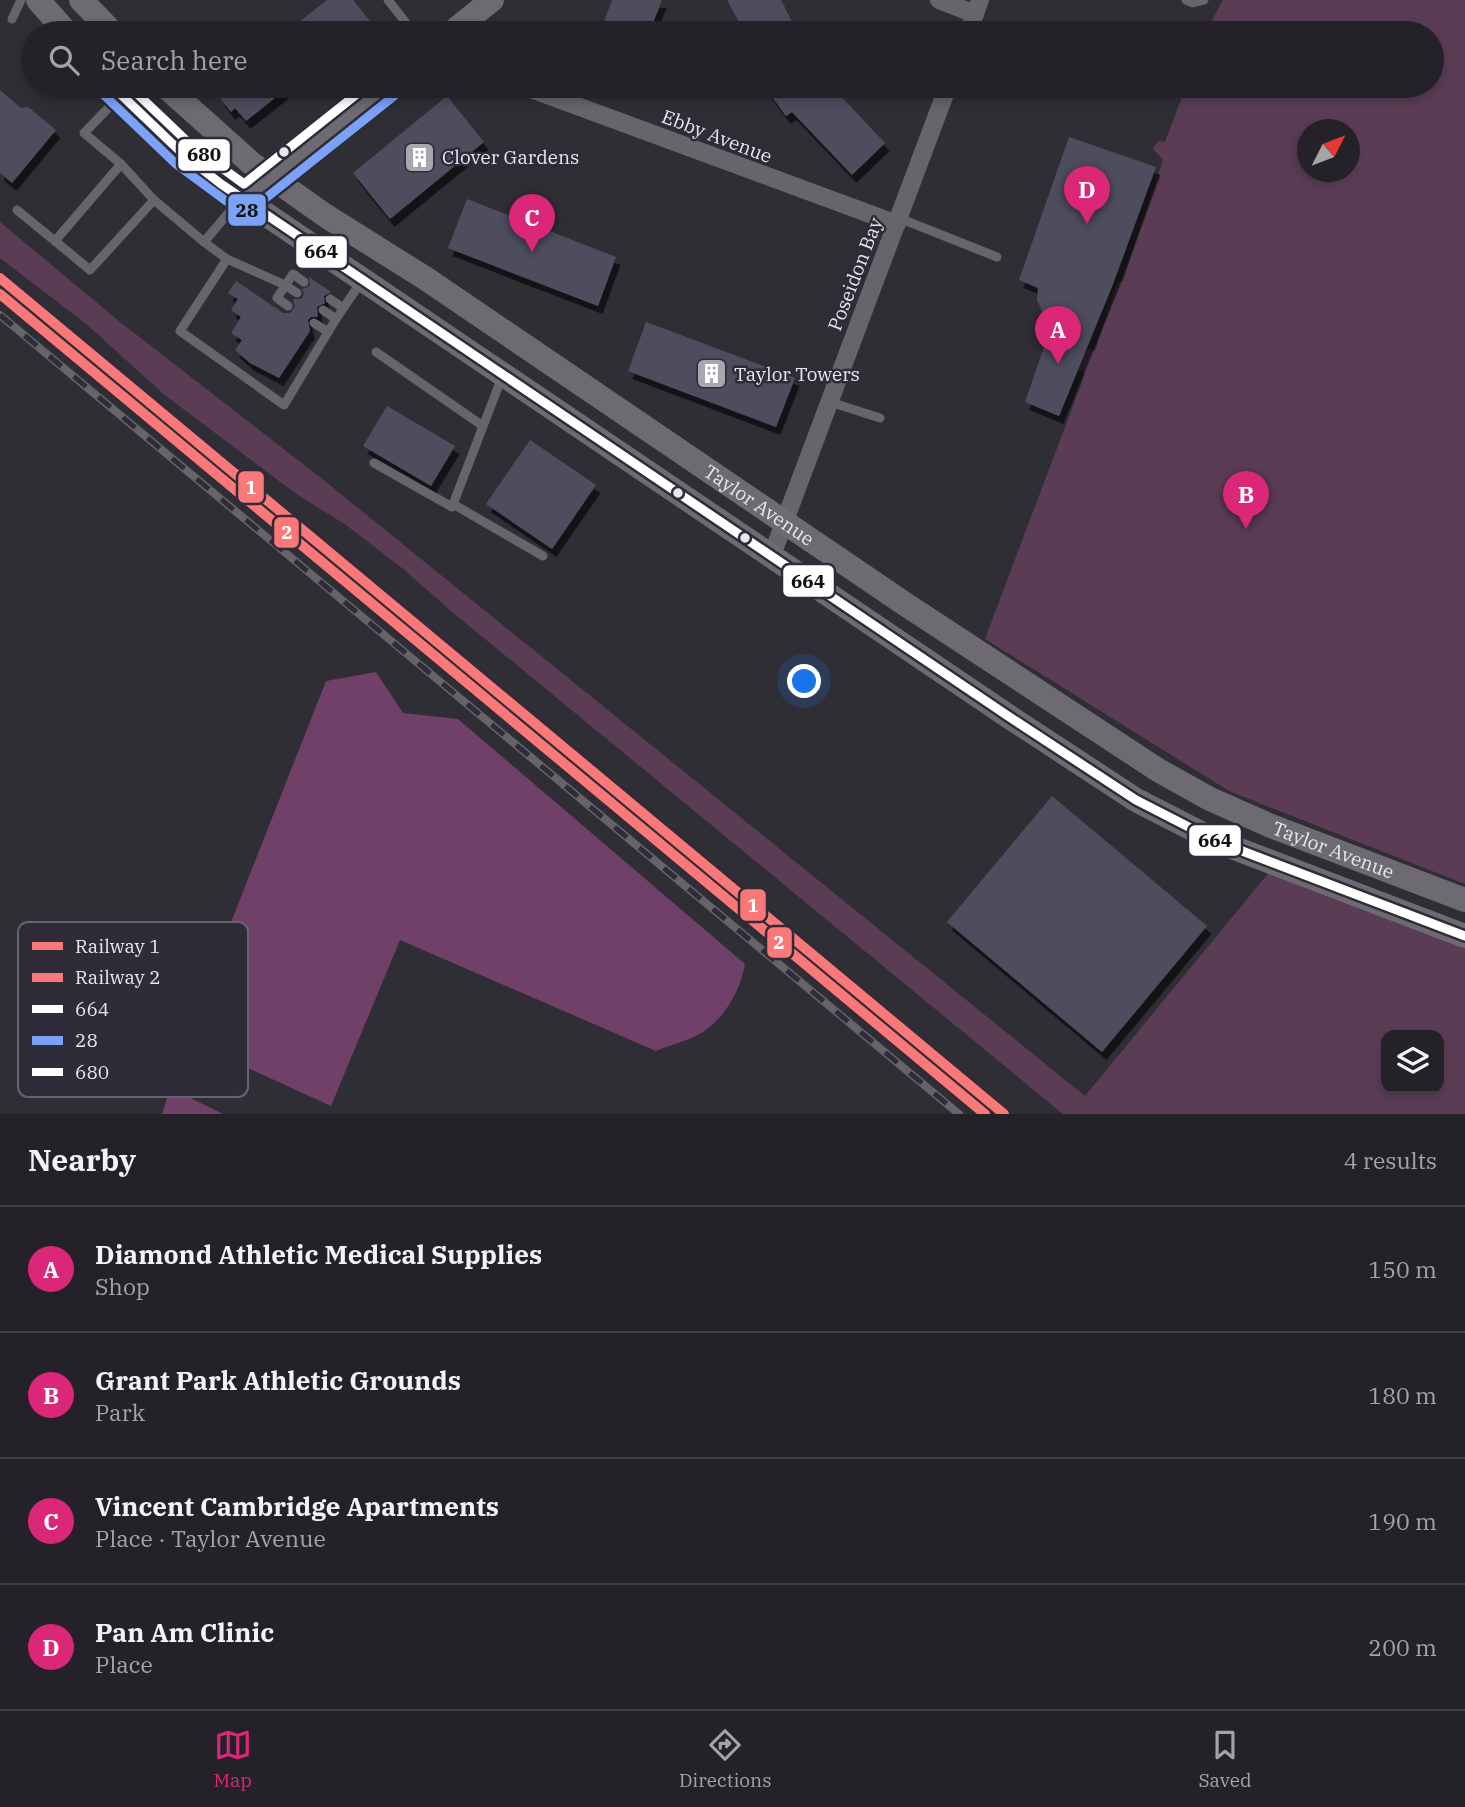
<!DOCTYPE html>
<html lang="en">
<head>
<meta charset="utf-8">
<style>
	:root { --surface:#242228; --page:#302f34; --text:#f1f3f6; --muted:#a3a4a8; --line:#413f45; --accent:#db2777 }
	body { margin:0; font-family:"IBM Plex Serif",serif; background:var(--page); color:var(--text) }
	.controls { position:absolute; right:21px; bottom:21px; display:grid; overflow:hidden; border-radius:14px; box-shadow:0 4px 10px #0003 }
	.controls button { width:63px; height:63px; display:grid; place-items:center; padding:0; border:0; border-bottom:2px solid var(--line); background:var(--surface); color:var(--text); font:35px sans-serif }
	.compass { position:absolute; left:1297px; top:119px; width:63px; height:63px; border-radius:50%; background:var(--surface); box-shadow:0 4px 10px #0003; rotate:48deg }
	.you { position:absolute; left:805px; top:682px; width:24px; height:24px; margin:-18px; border:5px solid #fff; border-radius:50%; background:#1a73e8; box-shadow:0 0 0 10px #1a73e833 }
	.badge { display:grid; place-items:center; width:46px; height:46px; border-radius:50%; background:var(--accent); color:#fff; font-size:23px; font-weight:700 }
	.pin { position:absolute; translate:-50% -58px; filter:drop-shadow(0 2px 4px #0008) }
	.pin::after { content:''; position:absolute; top:37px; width:24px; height:21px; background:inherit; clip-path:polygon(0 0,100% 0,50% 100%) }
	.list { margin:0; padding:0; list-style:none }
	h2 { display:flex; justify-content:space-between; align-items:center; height:91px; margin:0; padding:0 28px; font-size:30px }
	h2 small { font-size:23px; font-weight:400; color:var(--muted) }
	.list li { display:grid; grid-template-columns:46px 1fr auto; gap:21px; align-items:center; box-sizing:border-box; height:126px; padding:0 28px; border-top:2px solid var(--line) }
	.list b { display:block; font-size:26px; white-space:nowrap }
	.list p { margin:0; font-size:23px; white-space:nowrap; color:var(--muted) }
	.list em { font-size:23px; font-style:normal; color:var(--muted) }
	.icon { flex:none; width:38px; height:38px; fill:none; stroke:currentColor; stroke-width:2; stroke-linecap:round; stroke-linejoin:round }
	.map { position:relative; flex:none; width:1465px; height:1114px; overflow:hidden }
	.search { position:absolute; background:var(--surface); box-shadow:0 4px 10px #0003; left:21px; right:21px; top:21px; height:77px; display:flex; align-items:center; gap:18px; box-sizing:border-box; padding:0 24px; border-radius:38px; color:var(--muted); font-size:26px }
	.sheet { height:595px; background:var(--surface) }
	nav { display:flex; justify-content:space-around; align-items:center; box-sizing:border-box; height:98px; border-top:2px solid var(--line); background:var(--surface); font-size:19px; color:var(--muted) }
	nav a { display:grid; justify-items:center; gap:4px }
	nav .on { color:var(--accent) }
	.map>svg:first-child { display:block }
	.green { fill:#5a3d55; fill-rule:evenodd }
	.forest { fill:#704068 }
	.building { fill:#4e4e5d; filter:url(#shadow) }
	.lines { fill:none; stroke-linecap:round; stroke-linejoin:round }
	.lane { stroke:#67656b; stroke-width:9 }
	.street { stroke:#67656b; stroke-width:18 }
	.secondary { stroke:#6e6a72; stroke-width:24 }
	.rail-casing { stroke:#66646a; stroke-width:8 }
	.rail { stroke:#2f2b38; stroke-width:5; stroke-dasharray:16; stroke-linecap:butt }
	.bus-1-casing { stroke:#2f2b38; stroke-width:14 }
	.bus-2-casing { stroke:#2f2b38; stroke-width:14 }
	.bus-3-casing { stroke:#2f2b38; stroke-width:14 }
	.bus-1 { stroke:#fff; stroke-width:9 }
	.bus-2 { stroke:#7aa2f7; stroke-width:9 }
	.bus-3 { stroke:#fff; stroke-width:9 }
	.rail-1-casing { stroke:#2f2b38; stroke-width:16 }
	.rail-2-casing { stroke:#2f2b38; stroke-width:16 }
	.rail-1 { stroke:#fa7878; stroke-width:10 }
	.rail-2 { stroke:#fa7878; stroke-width:10 }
	.bus-dot { fill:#e9e6ef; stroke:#2f2b38; stroke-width:2.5 }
	.labels { text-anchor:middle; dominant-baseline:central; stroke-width:5; stroke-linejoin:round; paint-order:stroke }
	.street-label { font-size:19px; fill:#e9e6ef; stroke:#2f2b38 }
	.poi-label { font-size:19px; fill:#e9e6ef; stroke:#2f2b38; text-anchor:start }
	.key { fill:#2f2b38; stroke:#67636f; stroke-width:2 }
	.key-label { font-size:19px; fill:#e9e6ef }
	.line-badge { stroke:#2f2b38; stroke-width:2.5 }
	.badge-label { font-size:19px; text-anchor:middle; font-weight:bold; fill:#fff }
	.pale-badge-label { font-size:19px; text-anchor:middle; font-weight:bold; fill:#111 }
</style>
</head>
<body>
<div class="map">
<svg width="1465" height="1114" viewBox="0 0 1465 1114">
	<defs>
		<filter id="shadow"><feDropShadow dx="4.5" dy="8" stdDeviation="0" flood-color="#0009"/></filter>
	</defs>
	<rect width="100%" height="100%" fill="#302e35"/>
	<g class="green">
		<path d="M1223 0H1465V884L1229 791 985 639 1085 374 1078 369 1087 348 1095 351 1117 283 1123 281 1163 160 1153 149 1158 141 1165 142 1186 86H1432V33H1205ZM1308 130H1350V172H1308Z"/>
		<path d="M0 222 120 322 321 478 1085 1096 1275 865 1465 936V1114H1063L451 611 402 568 346 525 295 493 166 396 85 323 0 258ZM1386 1035H1439V1088H1386Z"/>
	</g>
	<g class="forest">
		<path d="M376 672 403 713 458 719 745 964C741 988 727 1014 707 1029 694 1040 672 1044 656 1051L400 940 331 1106 185 1039 326 681Z"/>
		<polygon points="170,1088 223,1114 162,1114"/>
	</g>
	<g class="building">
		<polygon points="327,0 353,0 370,21 355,33 285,33"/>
		<polygon points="612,0 662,0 649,33 600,33"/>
		<polygon points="727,0 781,0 798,33 745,33"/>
		<polygon points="218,86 290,86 246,121 235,108 231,112 220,98 225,94"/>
		<polygon points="764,86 831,86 885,143 852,175 792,112 786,116"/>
		<polygon points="0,90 21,108 28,107 56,130 12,183 0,173"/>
		<polygon points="447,96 484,142 390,219 353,173"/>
		<polygon points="1069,137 1156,167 1113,284 1059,416 1025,402 1050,330 1041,324 1042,311 1037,300 1038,288 1019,280"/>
		<polygon points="467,199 616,257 598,306 448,248"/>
		<polygon points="309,277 331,292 324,296 325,303 317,307 318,317 311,317 308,320 310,331 279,378 250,363 235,350 242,340 231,333 241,317 231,310 238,299 228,293 236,281 283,313 290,313 295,307 293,299 301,299 304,294 302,289 310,286"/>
		<polygon points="646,322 795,378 776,427 628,371"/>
		<polygon points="387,406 455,446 431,486 363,446"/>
		<polygon points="530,440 596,485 552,549 486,504"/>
		<polygon points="1052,796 1207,926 1102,1052 947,922"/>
	</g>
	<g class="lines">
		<g class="lane">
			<polyline points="388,0 414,33"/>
			<polyline points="1186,0 1193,3 1204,0"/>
			<polyline points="12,19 21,0"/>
			<polyline points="120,96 84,133 121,164 154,200 204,242 227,259 285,285 297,293"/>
			<polyline points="17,210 55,241 121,164"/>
			<polyline points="899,218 997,257"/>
			<polyline points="55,241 90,270 154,200"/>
			<polyline points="204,242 231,210 243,200"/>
			<polyline points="227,259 180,331 284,405 336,319"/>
			<polyline points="330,299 343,308"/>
			<polyline points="288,306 277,298 293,274 304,282"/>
			<polyline points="323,310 336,319 361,282"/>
			<polyline points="314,323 328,332"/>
			<polyline points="376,352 483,426"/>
			<polyline points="830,402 880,418"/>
			<polyline points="374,463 452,507 502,377"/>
			<polyline points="453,504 543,556"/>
		</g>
		<g class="street">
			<polyline points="939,0 975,14"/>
			<polyline points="968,33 980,0"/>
			<polyline points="523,86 897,224"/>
			<polyline points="772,555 948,86"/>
		</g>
		<g class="secondary">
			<polyline points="38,0 67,33"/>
			<polyline points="81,0 113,33"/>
			<polyline points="451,33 492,0"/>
			<polyline points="112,86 184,155 221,184 1008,716 1136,800 1216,841 1465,936"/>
			<path id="s1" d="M165 86 251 163 326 216 425 278 905 604 1158 770 1210 799 1271 826 1465 900"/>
			<polyline points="261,186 386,86"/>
		</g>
		<defs>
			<polyline id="rail" points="0,315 959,1114"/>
		</defs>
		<use href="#rail" class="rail-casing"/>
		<use href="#rail" class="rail"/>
		<defs>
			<polyline id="bus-1" points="112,86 184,155 221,184 1008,716 1136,800 1216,841 1465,936"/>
			<polyline id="bus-2" points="104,95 176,164 237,209 244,211 252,209 394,96"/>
			<polyline id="bus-3" points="129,86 192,146 244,184 367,86"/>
		</defs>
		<use href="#bus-1" class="bus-1-casing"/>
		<use href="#bus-2" class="bus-2-casing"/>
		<use href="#bus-3" class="bus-3-casing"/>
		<use href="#bus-1" class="bus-1"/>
		<use href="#bus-2" class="bus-2"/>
		<use href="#bus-3" class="bus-3"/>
		<defs>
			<polyline id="rail-1" points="0,278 1004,1114"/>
			<polyline id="rail-2" points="0,294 985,1114"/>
		</defs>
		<use href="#rail-1" class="rail-1-casing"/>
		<use href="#rail-2" class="rail-2-casing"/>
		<use href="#rail-1" class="rail-1"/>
		<use href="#rail-2" class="rail-2"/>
	</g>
	<defs>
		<symbol id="building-square" viewBox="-11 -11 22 22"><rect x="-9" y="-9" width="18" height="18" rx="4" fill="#a8a6ae" stroke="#2f2b38"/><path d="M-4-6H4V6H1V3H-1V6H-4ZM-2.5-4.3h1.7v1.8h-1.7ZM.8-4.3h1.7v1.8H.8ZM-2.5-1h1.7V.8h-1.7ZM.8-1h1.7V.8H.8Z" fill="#fff"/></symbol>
	</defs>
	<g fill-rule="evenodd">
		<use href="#building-square" x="402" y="140" width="35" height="35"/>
		<use href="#building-square" x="694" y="356" width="35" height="35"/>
	</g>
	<g class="bus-dot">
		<circle cx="284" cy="152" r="6"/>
		<circle cx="678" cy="493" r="6"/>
		<circle cx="745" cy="538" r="6"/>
	</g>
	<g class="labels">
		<g class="street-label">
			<text transform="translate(717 136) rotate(21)">Ebby Avenue</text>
			<text transform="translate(855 274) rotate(-69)">Poseidon Bay</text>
			<text stroke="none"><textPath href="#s1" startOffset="728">Taylor Avenue</textPath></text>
			<text stroke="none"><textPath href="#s1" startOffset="1400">Taylor Avenue</textPath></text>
		</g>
		<g class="poi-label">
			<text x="442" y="157">Clover Gardens</text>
			<text x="734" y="374">Taylor Towers</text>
		</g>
	</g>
	<rect x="18" y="922" width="230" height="175" rx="10" class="key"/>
	<rect x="32" y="942" width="31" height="8" fill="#fa7878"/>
	<rect x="32" y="973" width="31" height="9" fill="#fa7878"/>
	<rect x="32" y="1005" width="31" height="8" fill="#fff"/>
	<rect x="32" y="1036" width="31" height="9" fill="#7aa2f7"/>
	<rect x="32" y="1068" width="31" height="8" fill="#fff"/>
	<g class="key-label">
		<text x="75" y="953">Railway 1</text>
		<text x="75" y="984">Railway 2</text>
		<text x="75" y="1016">664</text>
		<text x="75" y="1047">28</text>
		<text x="75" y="1079">680</text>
	</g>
	<g class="line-badge">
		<rect x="177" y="138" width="54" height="34" rx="7" fill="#fff"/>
		<rect x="227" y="193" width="40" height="34" rx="7" fill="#7aa2f7"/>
		<rect x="295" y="235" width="53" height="34" rx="7" fill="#fff"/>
		<rect x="237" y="470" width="28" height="34" rx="7" fill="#fa7878"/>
		<rect x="273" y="516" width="27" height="33" rx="7" fill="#fa7878"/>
		<rect x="782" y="564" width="53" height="34" rx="7" fill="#fff"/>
		<rect x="1188" y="824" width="54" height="33" rx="7" fill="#fff"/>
		<rect x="739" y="888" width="28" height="34" rx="7" fill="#fa7878"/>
		<rect x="766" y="926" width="27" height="33" rx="7" fill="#fa7878"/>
	</g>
	<g class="badge-label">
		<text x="251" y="494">1</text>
		<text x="287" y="539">2</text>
		<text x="753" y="912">1</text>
		<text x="779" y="949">2</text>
	</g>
	<g class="pale-badge-label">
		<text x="204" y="161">680</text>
		<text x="247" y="217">28</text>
		<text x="321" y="258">664</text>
		<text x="808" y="588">664</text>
		<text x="1215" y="847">664</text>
	</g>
</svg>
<div class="controls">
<button><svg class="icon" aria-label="layers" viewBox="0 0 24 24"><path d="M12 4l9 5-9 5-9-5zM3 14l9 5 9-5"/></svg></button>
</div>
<svg class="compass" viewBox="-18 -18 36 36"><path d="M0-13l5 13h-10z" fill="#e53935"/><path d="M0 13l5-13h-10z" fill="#a3a4a8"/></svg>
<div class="you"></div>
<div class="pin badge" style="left:1058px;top:364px">A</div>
<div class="pin badge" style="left:1246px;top:529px">B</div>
<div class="pin badge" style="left:532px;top:252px">C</div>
<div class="pin badge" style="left:1087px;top:224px">D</div>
<div class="search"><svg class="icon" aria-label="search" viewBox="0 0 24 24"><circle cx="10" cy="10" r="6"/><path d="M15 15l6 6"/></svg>Search here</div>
</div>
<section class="sheet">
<h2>Nearby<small>4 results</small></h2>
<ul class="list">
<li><span class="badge">A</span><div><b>Diamond Athletic Medical Supplies</b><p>Shop</p></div><em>150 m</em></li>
<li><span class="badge">B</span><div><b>Grant Park Athletic Grounds</b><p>Park</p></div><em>180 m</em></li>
<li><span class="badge">C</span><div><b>Vincent Cambridge Apartments</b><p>Place · Taylor Avenue</p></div><em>190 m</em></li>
<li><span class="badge">D</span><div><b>Pan Am Clinic</b><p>Place</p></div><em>200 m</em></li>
</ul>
</section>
<nav>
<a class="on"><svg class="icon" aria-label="map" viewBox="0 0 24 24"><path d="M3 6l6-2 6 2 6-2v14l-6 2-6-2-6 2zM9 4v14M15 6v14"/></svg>Map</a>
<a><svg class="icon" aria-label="directions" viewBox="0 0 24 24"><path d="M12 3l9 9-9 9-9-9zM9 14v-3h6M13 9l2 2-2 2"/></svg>Directions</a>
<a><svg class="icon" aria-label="saved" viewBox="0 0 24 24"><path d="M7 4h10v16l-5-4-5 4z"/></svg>Saved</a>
</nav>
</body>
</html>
